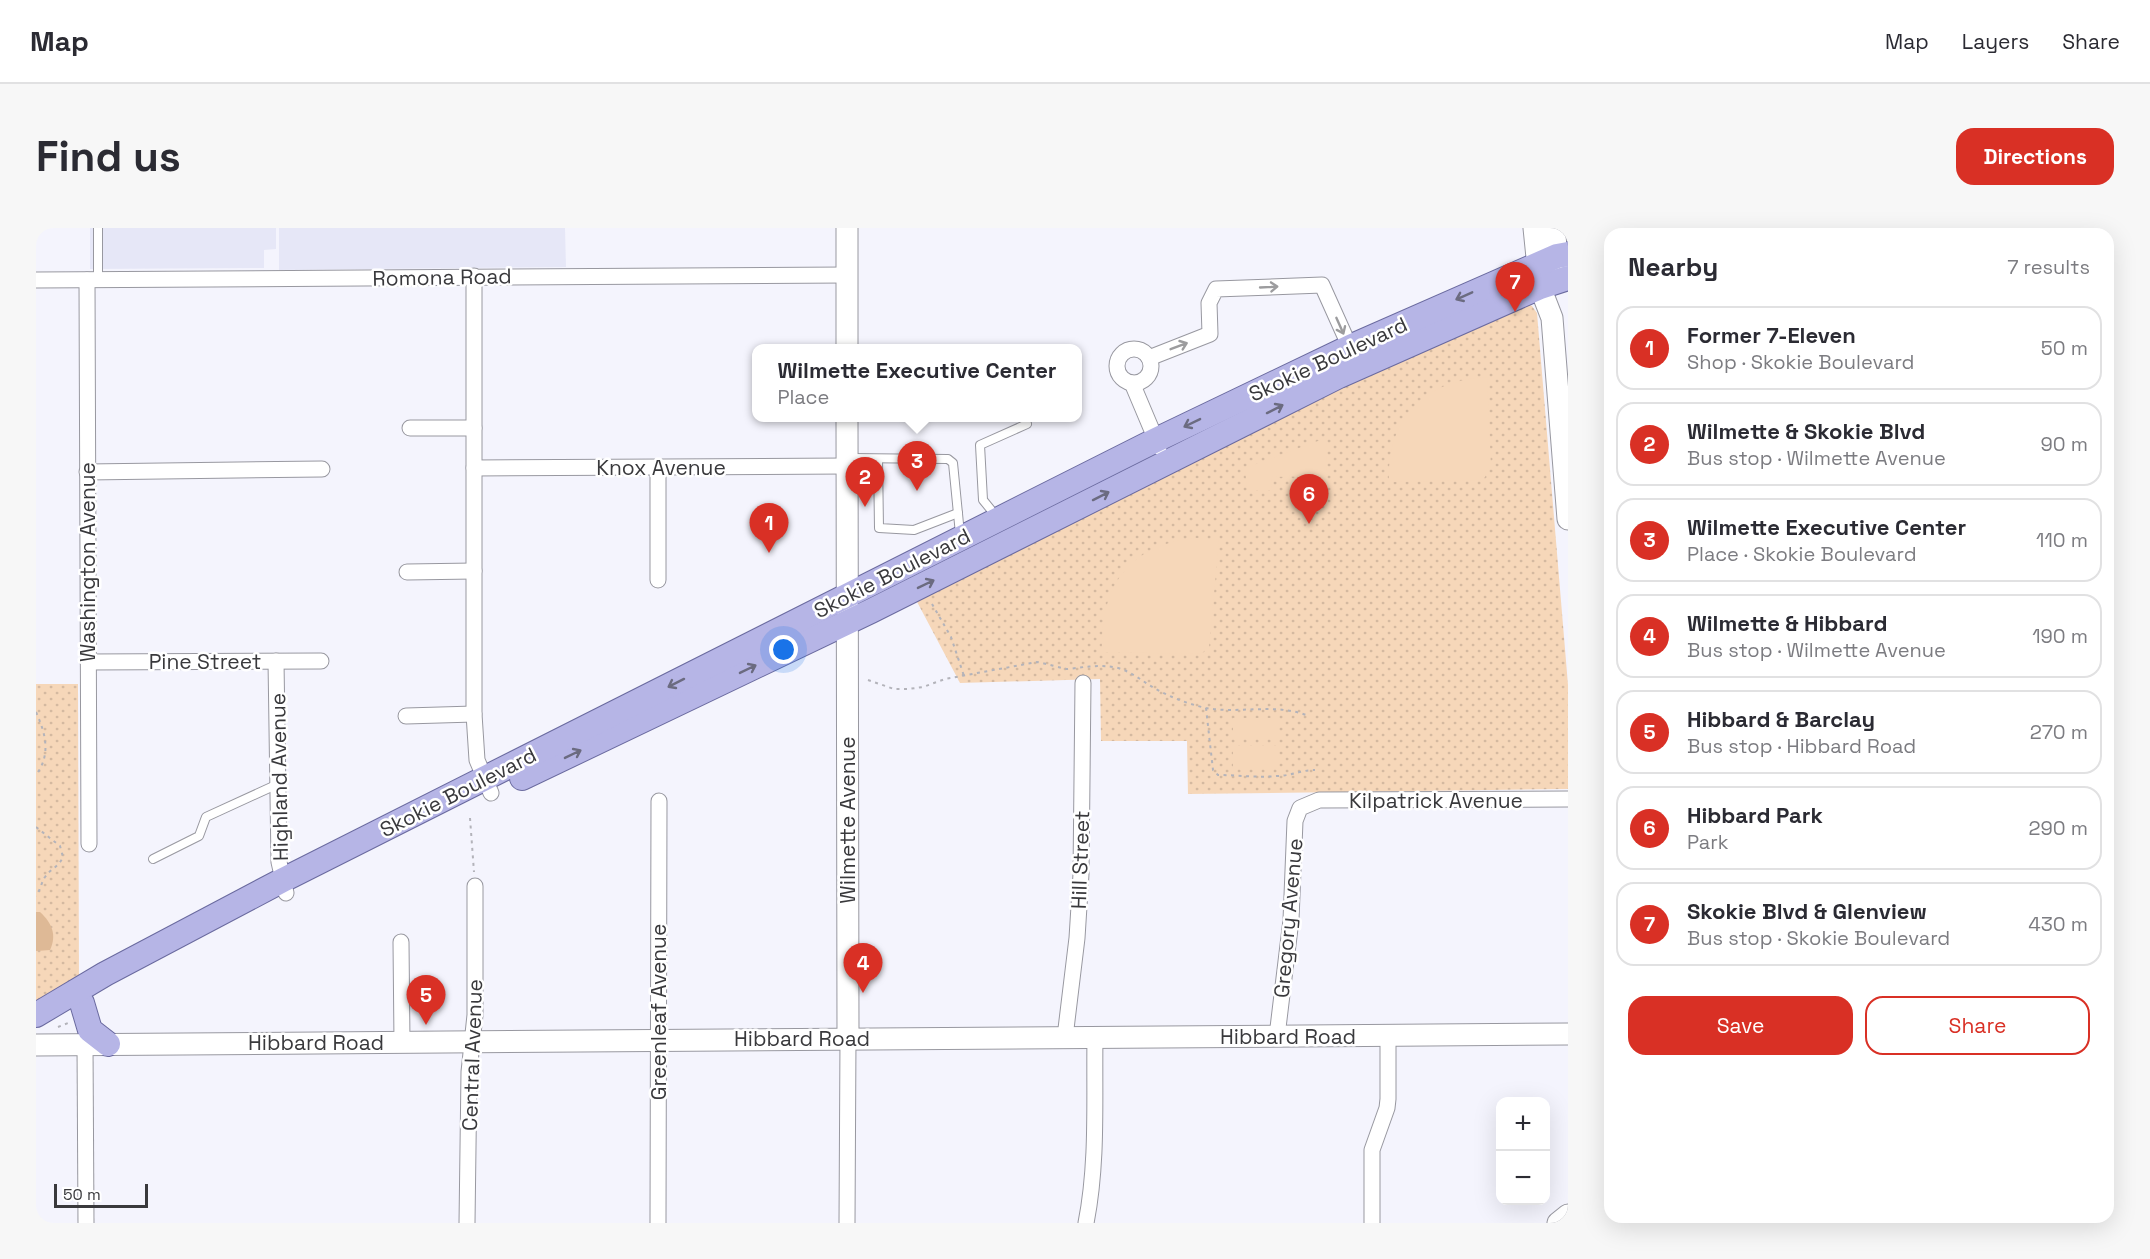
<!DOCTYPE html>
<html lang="en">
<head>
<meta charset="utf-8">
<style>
	:root { --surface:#fff; --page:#f7f7f7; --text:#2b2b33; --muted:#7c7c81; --line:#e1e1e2; --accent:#d93025 }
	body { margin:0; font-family:"Space Grotesk",sans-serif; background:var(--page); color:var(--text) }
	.controls { position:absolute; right:18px; bottom:18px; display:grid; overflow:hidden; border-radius:12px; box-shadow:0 6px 24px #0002 }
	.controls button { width:54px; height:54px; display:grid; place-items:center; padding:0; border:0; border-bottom:2px solid var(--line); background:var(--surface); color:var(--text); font:30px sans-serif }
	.scale { position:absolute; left:18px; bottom:15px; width:94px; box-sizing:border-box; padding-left:6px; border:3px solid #39393c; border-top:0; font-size:16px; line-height:21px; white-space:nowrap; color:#39393c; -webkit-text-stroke:4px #fff; paint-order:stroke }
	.you { position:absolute; left:748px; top:422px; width:21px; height:21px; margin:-15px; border:4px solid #fff; border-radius:50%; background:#1a73e8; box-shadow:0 0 0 9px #1a73e833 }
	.badge { display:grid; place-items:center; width:39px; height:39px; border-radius:50%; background:var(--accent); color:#fff; font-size:20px; font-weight:700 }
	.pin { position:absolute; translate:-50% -50px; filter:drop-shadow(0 2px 3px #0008) }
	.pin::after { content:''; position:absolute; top:32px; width:21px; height:18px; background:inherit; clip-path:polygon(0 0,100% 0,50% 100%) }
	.popup { position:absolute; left:716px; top:116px; width:330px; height:78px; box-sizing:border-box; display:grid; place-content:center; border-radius:12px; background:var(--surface); filter:drop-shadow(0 2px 4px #0005); font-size:20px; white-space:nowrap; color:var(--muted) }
	.popup b { font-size:22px; color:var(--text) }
	.popup::after { content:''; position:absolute; left:50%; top:100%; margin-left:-12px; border:12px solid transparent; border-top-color:var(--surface) }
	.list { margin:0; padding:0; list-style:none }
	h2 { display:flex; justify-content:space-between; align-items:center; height:78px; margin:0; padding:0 24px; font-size:26px }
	h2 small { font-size:20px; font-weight:400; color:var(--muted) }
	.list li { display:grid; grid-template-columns:39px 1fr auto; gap:18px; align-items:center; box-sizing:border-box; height:84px; margin:0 12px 12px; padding:0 12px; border:2px solid var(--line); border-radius:18px }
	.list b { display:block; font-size:22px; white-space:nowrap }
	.list p { margin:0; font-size:20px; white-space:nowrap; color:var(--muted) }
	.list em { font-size:20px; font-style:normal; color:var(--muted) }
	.actions { display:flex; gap:12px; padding:18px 24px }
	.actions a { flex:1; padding:14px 0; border:2px solid var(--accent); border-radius:18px; text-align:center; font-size:21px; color:var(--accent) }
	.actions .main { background:var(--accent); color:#fff }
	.map { position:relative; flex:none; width:1532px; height:995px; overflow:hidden; border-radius:18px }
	header { display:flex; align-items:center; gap:36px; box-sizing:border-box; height:84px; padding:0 30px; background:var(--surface); border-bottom:2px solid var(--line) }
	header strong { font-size:28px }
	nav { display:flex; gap:33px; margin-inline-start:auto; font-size:21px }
	.intro { display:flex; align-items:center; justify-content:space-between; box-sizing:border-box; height:144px; padding:0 36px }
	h1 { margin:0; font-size:42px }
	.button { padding:15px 27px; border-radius:18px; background:var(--accent); color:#fff; font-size:21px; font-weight:700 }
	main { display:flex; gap:36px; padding:0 36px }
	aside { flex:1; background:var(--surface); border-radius:18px; box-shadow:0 6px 24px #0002 }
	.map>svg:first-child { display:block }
	.built { fill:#e6e7f7 }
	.grass { fill:url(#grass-dots) }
	.garden { fill:#f6d7b9 }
	.water { fill:#deb996 }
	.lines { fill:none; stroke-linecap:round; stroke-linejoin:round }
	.lane-casing { stroke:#9898a0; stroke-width:10 }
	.street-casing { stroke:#9898a0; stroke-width:17 }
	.secondary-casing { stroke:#9898a0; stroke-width:23 }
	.primary-casing { stroke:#6a6a9f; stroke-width:26 }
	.path { stroke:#b3b3ba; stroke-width:2; stroke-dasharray:3 4.5; stroke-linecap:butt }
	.lane { stroke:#fff; stroke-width:8 }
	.street { stroke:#fff; stroke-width:15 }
	.secondary { stroke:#fff; stroke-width:21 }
	.primary { stroke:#b6b5e6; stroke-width:24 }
	.oneway { stroke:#9c9c9e }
	.oneway2 { stroke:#6b6b80 }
	.labels { text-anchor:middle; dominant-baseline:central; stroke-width:5; stroke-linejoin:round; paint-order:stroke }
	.street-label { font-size:21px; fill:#39393c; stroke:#fff }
</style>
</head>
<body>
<header>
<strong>Map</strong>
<nav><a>Map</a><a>Layers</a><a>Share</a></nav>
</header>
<div class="intro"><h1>Find us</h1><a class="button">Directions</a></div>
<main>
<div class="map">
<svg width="1532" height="995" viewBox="0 0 1532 995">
	<defs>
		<pattern id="grass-dots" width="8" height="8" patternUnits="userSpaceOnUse" patternTransform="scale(1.5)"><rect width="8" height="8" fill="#f6d7b9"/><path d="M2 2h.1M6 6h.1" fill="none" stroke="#d4b9a0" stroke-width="1.8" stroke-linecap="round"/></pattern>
	</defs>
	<rect width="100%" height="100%" fill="#f4f4fd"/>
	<g class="built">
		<polygon points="54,0 240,0 240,21 228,22 228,40 54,41"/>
		<polygon points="243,0 529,0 530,39 243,42"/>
	</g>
	<g class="grass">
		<polygon points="1490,75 1496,78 1501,85 1532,457 1532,561 1152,566 1151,513 1065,513 1064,451 924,455 879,370 1354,132"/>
		<polygon points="0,456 42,456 43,753 0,778"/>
	</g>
	<g class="garden">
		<path d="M1451 149 1455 239 1447 252 1353 254C1350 191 1389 152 1451 149Z"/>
		<polygon points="1290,210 1291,248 1235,249 1236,262 1211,262 1209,240"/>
		<path d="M1160 310 1183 312 1173 419 1165 426 1066 424C1064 358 1092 317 1160 310Z"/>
		<rect x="1197" y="490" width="45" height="21"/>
		<rect x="1197" y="518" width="45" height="21"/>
	</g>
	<path class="water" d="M0 684H4C16 695 21 707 14 722L0 723Z"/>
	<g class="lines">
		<defs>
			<g id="lane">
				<polyline points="62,52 62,0"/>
				<polyline points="813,230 912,231 917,235 924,306"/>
				<polyline points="842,231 843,300 878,302 922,285"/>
				<polyline points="960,288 947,272 944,217 991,196"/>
				<polyline points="117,631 163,608 170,589 242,556"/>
			</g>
			<g id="street">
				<polyline points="438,48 438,486 441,532 455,565"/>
				<polyline points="0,52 811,47"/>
				<polyline points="51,52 53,616"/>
				<circle cx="1098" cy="138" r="17"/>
				<polyline points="1113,130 1174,106 1173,75 1180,61 1286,57 1317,126"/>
				<polyline points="1096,155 1123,219"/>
				<polyline points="374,200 438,200"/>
				<polyline points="622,239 622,352"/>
				<polyline points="438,240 811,238"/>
				<polyline points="51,244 286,241"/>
				<polyline points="371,344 438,343"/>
				<polyline points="240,433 243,634 250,665"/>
				<polyline points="52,434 285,433"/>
				<polyline points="370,488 438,486"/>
				<polyline points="365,714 366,814"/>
				<polyline points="1241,808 1255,692 1259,593 1264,580 1283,572 1532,571"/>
				<polyline points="1029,809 1041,710 1045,646 1047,455"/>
				<polyline points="49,816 50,995"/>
				<polyline points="431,995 433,844 439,787 439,658"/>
				<polyline points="622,995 623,573"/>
				<polyline points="811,995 812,810"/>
				<path d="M1050 995C1062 934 1058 871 1059 809"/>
				<polyline points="1336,995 1336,922 1351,880 1352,871 1352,807"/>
			</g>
			<g id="secondary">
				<polyline points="1498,0 1504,59 1516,90 1532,291"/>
				<polyline points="1518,0 1523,44"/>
				<polyline points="811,121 811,0"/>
				<polyline points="811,190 812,810"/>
				<polyline points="0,817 1532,806"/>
				<polyline points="1522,995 1532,987"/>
			</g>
			<g id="primary">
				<polyline points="486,550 835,383 1303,148 1504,59 1532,50"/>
				<polyline points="46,775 54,802 72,816"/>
				<polyline points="0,787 69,746 247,652 1120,212 1314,119 1521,28 1532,26"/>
			</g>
		</defs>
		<use href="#lane" class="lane-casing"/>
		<use href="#street" class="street-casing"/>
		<use href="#secondary" class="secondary-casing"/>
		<use href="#primary" class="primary-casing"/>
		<g class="path">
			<polyline points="896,376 915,409 928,448"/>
			<path d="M832 452 858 461H872L887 459 909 451 1001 434C1009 435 1027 441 1032 441 1049 439 1064 436 1082 440 1096 444 1106 453 1118 460 1134 469 1152 476 1170 480 1203 486 1238 475 1270 487"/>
			<path d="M1170 480 1177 542 1182 547C1202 547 1222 550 1241 548 1255 548 1265 542 1279 542"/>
			<path d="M0 484C10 506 15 527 0 547"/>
			<polyline points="434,590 438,644"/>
			<path d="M0 599 24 618 27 629C22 640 14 641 9 649 5 655 5 661 0 668"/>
			<polyline points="22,799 32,795"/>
		</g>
		<use href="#lane" class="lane"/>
		<use href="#street" class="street"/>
		<use href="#secondary" class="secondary"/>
		<use href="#primary" class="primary"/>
	</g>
	<defs><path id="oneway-shaft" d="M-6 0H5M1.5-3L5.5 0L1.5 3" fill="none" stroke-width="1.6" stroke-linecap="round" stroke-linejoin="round" transform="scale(1.5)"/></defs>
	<g class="oneway">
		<use href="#oneway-shaft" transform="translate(1233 59) rotate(-3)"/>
		<use href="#oneway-shaft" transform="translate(1304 98) rotate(66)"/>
		<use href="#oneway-shaft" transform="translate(1143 118) rotate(-21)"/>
	</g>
	<g class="oneway2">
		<use href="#oneway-shaft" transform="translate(1428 68) rotate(156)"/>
		<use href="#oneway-shaft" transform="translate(1239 181) rotate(-27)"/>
		<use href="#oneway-shaft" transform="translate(1156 195) rotate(154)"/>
		<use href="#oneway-shaft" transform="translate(1065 268) rotate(-27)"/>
		<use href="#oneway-shaft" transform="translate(890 356) rotate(-26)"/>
		<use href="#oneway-shaft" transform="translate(712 441) rotate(-26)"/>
		<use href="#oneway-shaft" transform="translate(640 455) rotate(153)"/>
		<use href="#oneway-shaft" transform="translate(537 526) rotate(-26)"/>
	</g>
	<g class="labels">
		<g class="street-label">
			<text transform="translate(406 49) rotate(-1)">Romona Road</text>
			<text transform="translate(1292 131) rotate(-25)">Skokie Boulevard</text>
			<text x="625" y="239">Knox Avenue</text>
			<text transform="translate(51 334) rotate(-90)">Washington Avenue</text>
			<text transform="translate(856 345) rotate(-27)">Skokie Boulevard</text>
			<text x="169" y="433">Pine Street</text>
			<text transform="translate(243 549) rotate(-91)">Highland Avenue</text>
			<text transform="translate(422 564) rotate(-27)">Skokie Boulevard</text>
			<text x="1400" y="572">Kilpatrick Avenue</text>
			<text transform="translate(811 592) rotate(-90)">Wilmette Avenue</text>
			<text transform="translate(1044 632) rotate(-88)">Hill Street</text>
			<text transform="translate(1252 690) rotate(-85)">Gregory Avenue</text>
			<text transform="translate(622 784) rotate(-90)">Greenleaf Avenue</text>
			<text x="1252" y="808">Hibbard Road</text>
			<text x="766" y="810">Hibbard Road</text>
			<text x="280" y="814">Hibbard Road</text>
			<text transform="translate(436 827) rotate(-88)">Central Avenue</text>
		</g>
	</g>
</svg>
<div class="controls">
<button>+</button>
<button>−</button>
</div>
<div class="scale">50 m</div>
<div class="you"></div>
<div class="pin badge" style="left:733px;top:325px">1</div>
<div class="pin badge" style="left:829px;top:279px">2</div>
<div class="pin badge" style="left:881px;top:263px">3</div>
<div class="popup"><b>Wilmette Executive Center</b>Place</div>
<div class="pin badge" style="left:827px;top:765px">4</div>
<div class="pin badge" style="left:390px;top:797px">5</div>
<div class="pin badge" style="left:1273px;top:296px">6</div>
<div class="pin badge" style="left:1479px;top:84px">7</div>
</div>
<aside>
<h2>Nearby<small>7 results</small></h2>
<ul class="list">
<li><span class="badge">1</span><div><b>Former 7-Eleven</b><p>Shop · Skokie Boulevard</p></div><em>50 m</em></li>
<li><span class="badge">2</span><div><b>Wilmette &amp; Skokie Blvd</b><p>Bus stop · Wilmette Avenue</p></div><em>90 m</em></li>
<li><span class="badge">3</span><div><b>Wilmette Executive Center</b><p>Place · Skokie Boulevard</p></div><em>110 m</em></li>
<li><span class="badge">4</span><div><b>Wilmette &amp; Hibbard</b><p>Bus stop · Wilmette Avenue</p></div><em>190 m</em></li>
<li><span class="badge">5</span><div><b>Hibbard &amp; Barclay</b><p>Bus stop · Hibbard Road</p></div><em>270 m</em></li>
<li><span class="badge">6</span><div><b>Hibbard Park</b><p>Park</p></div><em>290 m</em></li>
<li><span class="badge">7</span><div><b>Skokie Blvd &amp; Glenview</b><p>Bus stop · Skokie Boulevard</p></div><em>430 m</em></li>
</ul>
<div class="actions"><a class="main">Save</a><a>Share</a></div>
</aside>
</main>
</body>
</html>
